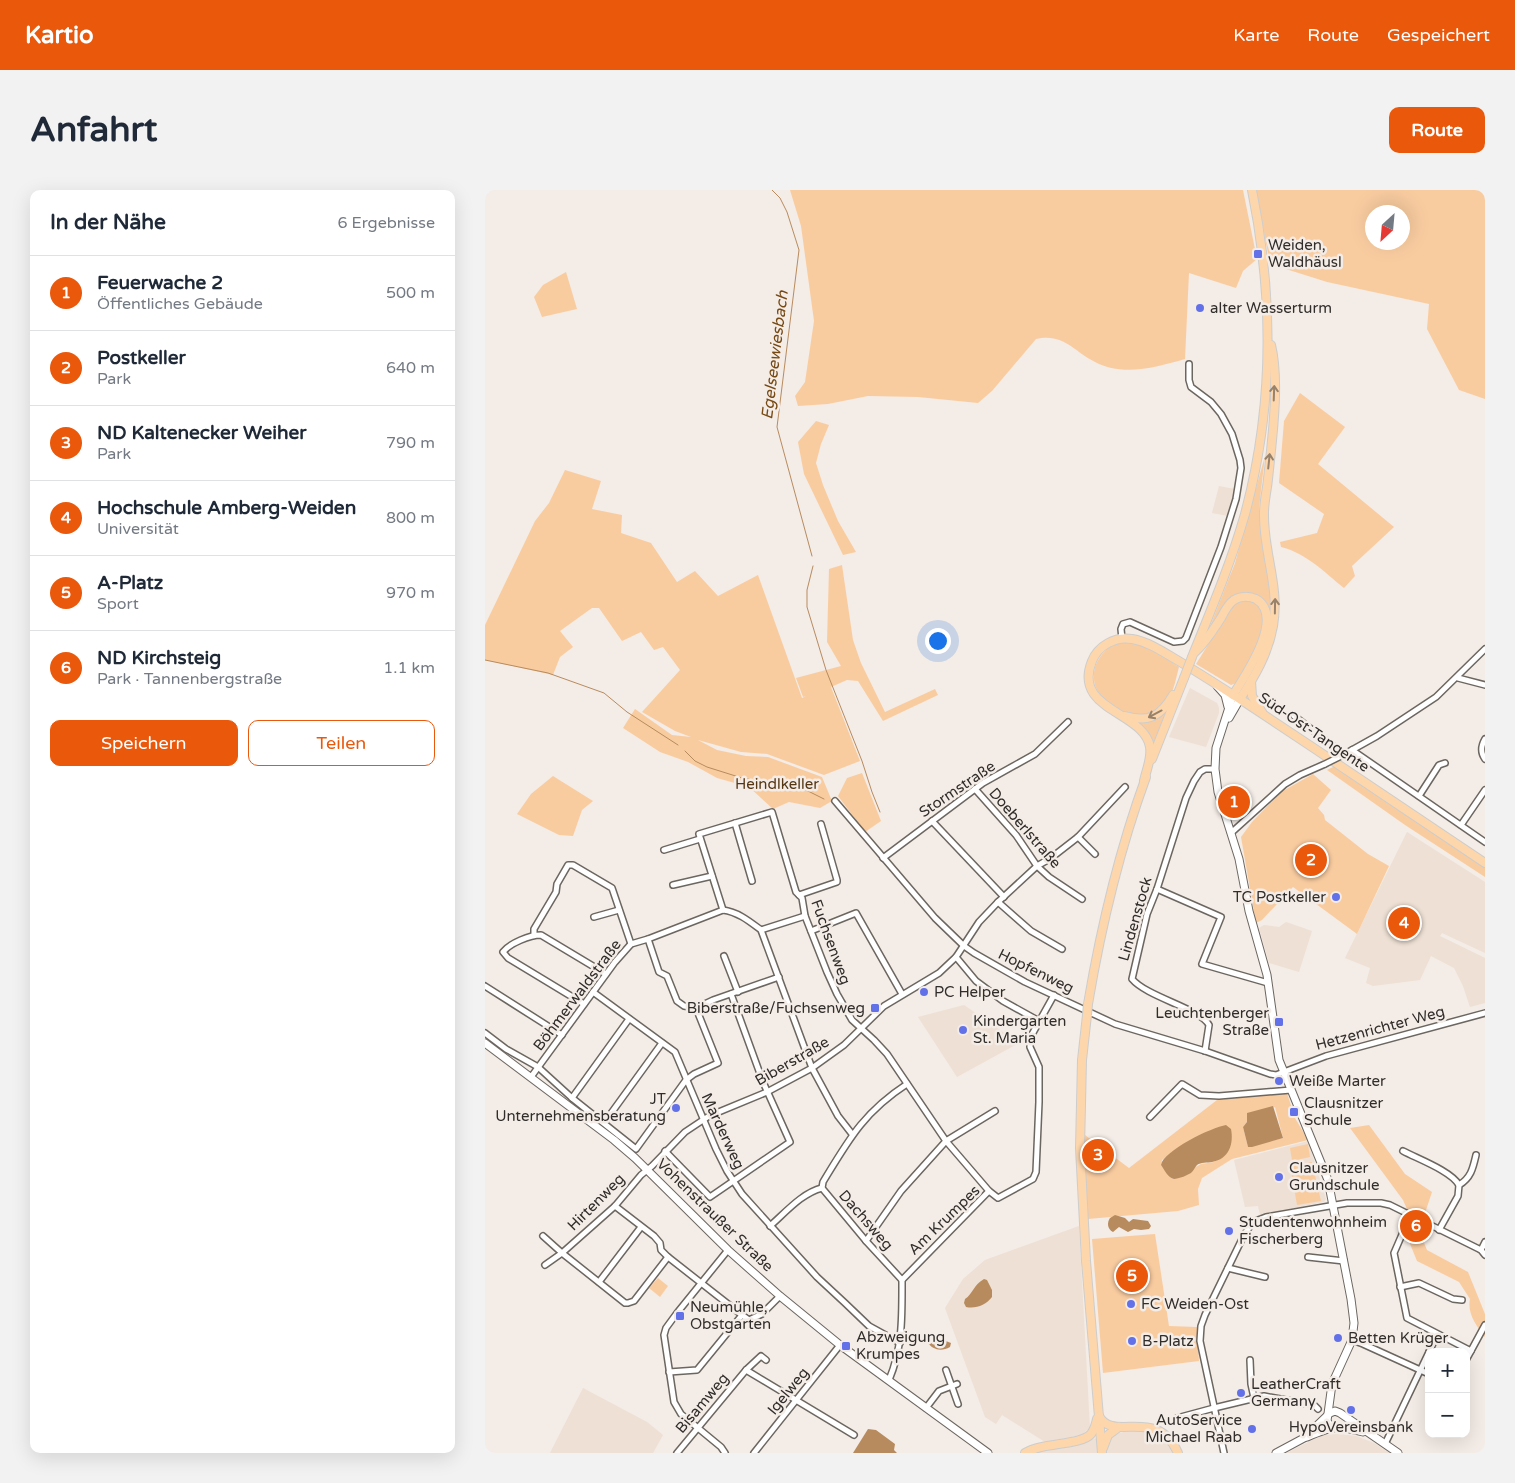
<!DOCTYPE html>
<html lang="de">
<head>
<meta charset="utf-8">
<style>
	:root { --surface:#fff; --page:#f2f2f3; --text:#1f2937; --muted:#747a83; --line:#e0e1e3; --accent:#ea580c }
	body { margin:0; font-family:"Varela Round",sans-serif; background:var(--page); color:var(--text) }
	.controls { position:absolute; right:15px; bottom:15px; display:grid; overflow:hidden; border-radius:10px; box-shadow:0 5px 20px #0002 }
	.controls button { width:45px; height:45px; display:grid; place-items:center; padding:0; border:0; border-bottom:1px solid var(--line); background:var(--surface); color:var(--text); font:25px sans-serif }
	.compass { position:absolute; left:880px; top:15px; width:45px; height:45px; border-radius:50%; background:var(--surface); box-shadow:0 5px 20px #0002; rotate:206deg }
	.you { position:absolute; left:452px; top:450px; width:18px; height:18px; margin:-12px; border:4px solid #fff; border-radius:50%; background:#1a73e8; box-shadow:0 0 0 8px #1a73e833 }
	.badge { display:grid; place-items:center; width:32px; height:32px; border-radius:50%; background:var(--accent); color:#fff; font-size:16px; font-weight:700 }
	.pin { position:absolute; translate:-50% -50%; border:2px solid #fff; box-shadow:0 1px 5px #0006 }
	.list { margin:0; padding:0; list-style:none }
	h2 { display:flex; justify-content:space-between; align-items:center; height:65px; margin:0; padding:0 20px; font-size:21px }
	h2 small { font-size:16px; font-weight:400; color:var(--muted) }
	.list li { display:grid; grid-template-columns:32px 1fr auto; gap:15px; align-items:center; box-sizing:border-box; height:75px; padding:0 20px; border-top:1px solid var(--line) }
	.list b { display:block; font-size:19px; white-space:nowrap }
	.list p { margin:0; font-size:16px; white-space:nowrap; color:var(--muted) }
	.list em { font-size:16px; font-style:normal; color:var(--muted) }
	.actions { display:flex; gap:10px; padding:15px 20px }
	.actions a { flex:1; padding:11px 0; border:1px solid var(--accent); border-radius:10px; text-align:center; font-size:18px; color:var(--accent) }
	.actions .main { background:var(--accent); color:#fff }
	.map { position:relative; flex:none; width:1000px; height:1263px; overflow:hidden; border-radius:10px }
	header { display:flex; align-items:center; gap:30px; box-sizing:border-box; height:70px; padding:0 25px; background:var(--accent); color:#fff }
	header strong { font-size:24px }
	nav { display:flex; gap:28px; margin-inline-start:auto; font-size:18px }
	.intro { display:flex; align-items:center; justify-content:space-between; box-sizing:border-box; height:120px; padding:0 30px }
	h1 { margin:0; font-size:35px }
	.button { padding:12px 22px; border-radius:10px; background:var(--accent); color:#fff; font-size:18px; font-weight:700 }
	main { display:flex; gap:30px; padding:0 30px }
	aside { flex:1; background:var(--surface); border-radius:10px; box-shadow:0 5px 20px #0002 }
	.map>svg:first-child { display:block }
	.built { fill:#eee0d4 }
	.green { fill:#f9cca0; fill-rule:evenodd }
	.water { fill:#b88b5e }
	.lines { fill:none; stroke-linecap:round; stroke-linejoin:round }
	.stream { stroke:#b88b5e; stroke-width:1 }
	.street-casing { stroke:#6c6660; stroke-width:8 }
	.secondary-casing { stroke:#6c6660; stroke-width:9 }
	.primary-casing { stroke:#cdcdcc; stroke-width:10 }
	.street { stroke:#fff; stroke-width:5 }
	.secondary { stroke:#fff; stroke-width:7 }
	.primary { stroke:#fed6ac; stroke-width:8 }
	.street-bridge-casing { stroke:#6c6660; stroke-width:8; stroke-linecap:butt }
	.primary-bridge-casing { stroke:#cdcdcc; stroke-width:10; stroke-linecap:butt }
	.street-bridge { stroke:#fff; stroke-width:5 }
	.primary-bridge { stroke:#fed6ac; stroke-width:8 }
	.oneway { stroke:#97826b }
	.poi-dot { fill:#6371e9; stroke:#f4ece6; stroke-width:2 }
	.labels { text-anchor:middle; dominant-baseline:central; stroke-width:5; stroke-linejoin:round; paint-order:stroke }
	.poi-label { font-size:15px; fill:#302d2a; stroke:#f4ece6; text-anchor:start }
	.street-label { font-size:15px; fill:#302d2a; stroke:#f4ece6 }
	.park-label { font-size:15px; fill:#563612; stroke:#f4ece6 }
	.water-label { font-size:16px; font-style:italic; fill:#774a15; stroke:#f4ece6 }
</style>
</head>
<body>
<header>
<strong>Kartio</strong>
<nav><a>Karte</a><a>Route</a><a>Gespeichert</a></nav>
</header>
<div class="intro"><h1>Anfahrt</h1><a class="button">Route</a></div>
<main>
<aside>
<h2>In der Nähe<small>6 Ergebnisse</small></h2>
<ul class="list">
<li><span class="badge">1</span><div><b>Feuerwache 2</b><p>Öffentliches Gebäude</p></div><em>500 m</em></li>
<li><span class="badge">2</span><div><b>Postkeller</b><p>Park</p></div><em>640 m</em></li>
<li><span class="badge">3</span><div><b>ND Kaltenecker Weiher</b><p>Park</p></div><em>790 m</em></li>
<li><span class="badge">4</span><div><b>Hochschule Amberg-Weiden</b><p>Universität</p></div><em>800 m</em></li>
<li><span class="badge">5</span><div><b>A-Platz</b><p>Sport</p></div><em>970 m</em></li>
<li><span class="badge">6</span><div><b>ND Kirchsteig</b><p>Park · Tannenbergstraße</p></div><em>1.1 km</em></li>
</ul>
<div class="actions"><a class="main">Speichern</a><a>Teilen</a></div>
</aside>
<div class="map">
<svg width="1000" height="1263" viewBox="0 0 1000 1263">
	<rect width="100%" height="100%" fill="#f4ece6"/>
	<g class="built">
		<polygon points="734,296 750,299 743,326 727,323"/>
		<polygon points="705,498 732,513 734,518 734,523 721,557 684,547"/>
		<polygon points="922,642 1000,692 1000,763 957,743 955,746 1000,768 1000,813 985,817 978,796 969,778 946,766 935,790 888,796 881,793 885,778 860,768"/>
		<polygon points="801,732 827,741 814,782 784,773 774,738 779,735 794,737"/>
		<polygon points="479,815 534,853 472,887 433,827"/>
		<polygon points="823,951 841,1009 839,1012 775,1025 773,1016 760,1017 749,970"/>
		<polygon points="594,1036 605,1238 596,1245 560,1252 517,1225 511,1234 500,1227 460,1118 478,1089 500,1070"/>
		<polygon points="98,1198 162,1232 178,1245 168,1263 65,1263"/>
		<polygon points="655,1238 673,1243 679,1248 688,1258 689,1263 543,1263 551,1259 618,1247"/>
		<polygon points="853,1244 871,1246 889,1253 905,1263 801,1263 838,1245"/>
	</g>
	<g class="green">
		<path d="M305 0H758L772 69 758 81 751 98 704 83 700 169C672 177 638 187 610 172 588 161 579 143 551 149L507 201 493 213 433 207 383 206 343 214 313 216 310 206 320 192 329 131 316 36Z"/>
		<path d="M771 0H1000V209L974 200 942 139 944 114 842 92 785 74ZM888 22H918V52H888Z"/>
		<polygon points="81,82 92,119 57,127 49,107 58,95"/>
		<path d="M815 203 860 237 833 274 909 337 867 376 870 386 859 398C839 382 821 363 796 357L795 352 832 343 839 324 794 293 799 231Z"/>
		<polygon points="331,231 344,235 336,254 331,273 338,295 353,331 371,362 358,365 319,284 313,252"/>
		<path d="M780 266 774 318 787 419 780 459 761 494 759 493 785 427C782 408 773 406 756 405L720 449 750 373Z"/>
		<polygon points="80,280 116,291 107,319 137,325 136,343 166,353 192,392 210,381 233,406 273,385 317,508 321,506 318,507 311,488 356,476 342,452 344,379 357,375 368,450 376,473 400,522 450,499 453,505 398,531 373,491 362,490 346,497 375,571 339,585 282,564 256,562 213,550 232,560 261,566 283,567 337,587 347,611 335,618 304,612 288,619 264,597 232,588 203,572 175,562 138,538 150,519 187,545 206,547 190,541 157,522 195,480 178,457 169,460 156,442 137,451 114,418 107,418 75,441 88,457 75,467 68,485 0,470 0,435 50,331 64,313"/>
		<polygon points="757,409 763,409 774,414 780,428 775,453 754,492 746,495 711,474 749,413"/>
		<path d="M636 451C659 451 676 465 694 477 691 488 689 501 683 510 680 514 673 521 669 523 651 533 621 516 612 500 602 479 617 458 636 451Z"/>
		<path d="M685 517 668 563C668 547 660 539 648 530Z"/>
		<polygon points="850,576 1000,678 1000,687 920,635 842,580"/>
		<polygon points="377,583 396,631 380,642 353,606 362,588"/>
		<polygon points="828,584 846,600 833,618 839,625 840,630 883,664 904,676 872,744 808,697 777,730 771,733 756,647 767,632 796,602"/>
		<polygon points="68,586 108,611 97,620 88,646 74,645 32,624 46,604"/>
		<path d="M802 903 810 928 823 950 747 969 717 988 713 999 714 1015 693 1021 603 1029 596 942 644 978 732 910ZM790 917 798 948 763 957 758 937 762 932V924ZM691 959 741 964 729 972 716 974 689 989 686 988 676 975 677 970Z"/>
		<path d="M884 935 920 984 947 1002 938 1029 935 1043 942 1060 983 1082 1000 1124V1147C991 1136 982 1123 985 1109L974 1092 932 1071 923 1049 926 1028 918 1010 865 938Z"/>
		<polygon points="823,954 825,967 807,971 805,958"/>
		<polygon points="827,972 836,1011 812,1015 805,975"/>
		<polygon points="670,1044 684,1136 712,1137 714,1171 618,1183 607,1049"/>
		<polygon points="173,1088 183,1096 175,1107 164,1098"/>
	</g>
	<g class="water">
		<polygon points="788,916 798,948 767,957 763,957 758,937 762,932 762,923"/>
		<path d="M741 935 746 939C749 954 744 969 727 972 722 973 716 972 712 975 710 977 709 980 707 982 704 985 693 989 689 989 683 988 679 979 676 975 678 961 727 937 741 935Z"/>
		<path d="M630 1025 640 1028 644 1032 648 1029 663 1031 666 1036 664 1039 656 1040 649 1039 643 1042 634 1037 628 1042C622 1039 622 1032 625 1028Z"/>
		<path d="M499 1089 502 1090 507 1100V1107C501 1115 491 1119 481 1117L479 1113 480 1109C488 1104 488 1095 499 1089Z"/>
		<path d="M453 1148 466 1153 465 1157C456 1162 448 1160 442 1152L445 1149Z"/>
		<polygon points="383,1239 391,1240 410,1254 409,1260 412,1263 368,1263"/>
	</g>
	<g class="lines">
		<g class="stream">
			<polyline points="287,0 295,8 302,22 314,60 292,237 327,366"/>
			<polyline points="328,376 322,400 322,417 341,480 377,571 387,602 395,622"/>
			<polyline points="0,470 63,483 119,503 142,522 193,555"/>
			<polyline points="200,561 210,571 222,577 257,588 274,591 301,590 339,609"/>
		</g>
		<defs>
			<g id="street">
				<polyline points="637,449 636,439 638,434 645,432 689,452 698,451 701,448 736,357 751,309 756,278 755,270 747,244 736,224 726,212 706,197 704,190 704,174"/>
				<polyline points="973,488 1000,495"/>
				<polyline points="809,526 851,558 858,565 892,546 951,507 1000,459"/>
				<path d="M1000 549C996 556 995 562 1000 569"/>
				<polyline points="867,560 1000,652"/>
				<polyline points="490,599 531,645 552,676 564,687 597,709"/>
				<polyline points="934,606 954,575 960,573"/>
				<polyline points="350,611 450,728 479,756 489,763 540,792 630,834 720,861 785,884 791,885 841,866 1000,823"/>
				<polyline points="447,631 519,707"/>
				<polyline points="250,633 267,691"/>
				<polyline points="976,635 1000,600"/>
				<polyline points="746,643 800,594 815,585 840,574"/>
				<polyline points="593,647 610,664"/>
				<polyline points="179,660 215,649"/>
				<polyline points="398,668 498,593 550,564 583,532"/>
				<polyline points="188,695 227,686"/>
				<polyline points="672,699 736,727 717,774 783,793"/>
				<polyline points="314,705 352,692 352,690 336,634"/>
				<polyline points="513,712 546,741 577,759"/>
				<polyline points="238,720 214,644 287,622 311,702 317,708 320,726 342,782 352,804 367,830 389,850 402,864 461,951 504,1001 513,1008 548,989 551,982 554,912 554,877 545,857 545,848 569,805"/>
				<polyline points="109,727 134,720"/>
				<polyline points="276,740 320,726"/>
				<polyline points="326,741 371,723 417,804"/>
				<polyline points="49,745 49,739 71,702 72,694 83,675 88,675 127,698 146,754"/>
				<polyline points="163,749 174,782 182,786 192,811 199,816 211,818 228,810 294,787"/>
				<polyline points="239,766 253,802"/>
				<polyline points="471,767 491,791 518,811 554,831"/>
				<polyline points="0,796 77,845"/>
				<polyline points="108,802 190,862 231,959 242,981 257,1004 332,1087 360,1113 384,1136 415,1153"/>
				<path d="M99 814 23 768 18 762C25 753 45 745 56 745L121 784"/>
				<polyline points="0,843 21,859 53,877 87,908 151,959 201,890 209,884 233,873 211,818"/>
				<path d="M720 861 724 835C716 819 662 807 647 789L662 724 672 699 701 608 709 591 715 582 720 579H730"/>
				<path d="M46 887 130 772 146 754 163 749 238 720C253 722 264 731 276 740L327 878 353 926 367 944"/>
				<polyline points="87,908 144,829"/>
				<polyline points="665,927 697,894 715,905 734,906 806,900"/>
				<polyline points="119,933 177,853"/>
				<polyline points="180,961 225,1007 305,952 278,892 246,804"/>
				<path d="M918 961C933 969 966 981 974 995"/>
				<polyline points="130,1016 169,1046 175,1053 176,1060 183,1067 257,1125 212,1180 184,1182"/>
				<polyline points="925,1026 909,1063 922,1128 986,1161"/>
				<path d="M285 1036C301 1022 317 1003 337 998"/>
				<path d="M954 1040 973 1006 974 995C986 988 988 978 991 965"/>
				<polyline points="58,1046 77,1063 140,1113 143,1113 149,1111 183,1067"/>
				<polyline points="381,1051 416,1001 461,951 510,921"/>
				<polyline points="996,1060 1000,1052"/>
				<polyline points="823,1067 859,1071"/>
				<polyline points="60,1075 77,1063 130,1016 156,985 167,976 200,942 224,926 282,902 327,878 359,855 399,816 454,783 471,767 494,732 513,712 552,676 566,668 593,647 640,597"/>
				<polyline points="743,1078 780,1087"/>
				<path d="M417 1090 381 1051 337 998 338 992C364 949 379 922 422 894"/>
				<polyline points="114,1092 156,1037"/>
				<polyline points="915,1097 934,1093 968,1109 977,1110"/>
				<polyline points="257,1125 264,1130 277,1124 295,1106"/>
				<polyline points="867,1150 878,1154 944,1184"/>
				<polyline points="944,1162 952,1145"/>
				<polyline points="765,1170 766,1194 769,1208"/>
				<polyline points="981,1170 1000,1135"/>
				<polyline points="261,1180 369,1245"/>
				<polyline points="461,1180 473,1214"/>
				<path d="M404 1190C418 1157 417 1125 417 1090L504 1001"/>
				<polyline points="441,1218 454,1201 472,1194"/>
				<polyline points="692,1228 729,1218 779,1206 829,1215 833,1219"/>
				<polyline points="900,1254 944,1162"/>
				<polyline points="192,1263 261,1180 276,1166 281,1170"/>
				<polyline points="240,1263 236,1257 196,1224 189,1212 179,1145 181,1138 192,1123 243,1060"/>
				<polyline points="269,1263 355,1155"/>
				<polyline points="739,1263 715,1151 716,1136 720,1125 759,1045 768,1032 781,1027 862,1013 896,1013 905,1015 996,1060 1000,1065"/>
			</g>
			<g id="secondary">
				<polyline points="732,496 740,505 743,517"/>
				<polyline points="748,505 731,558 730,579 733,602 754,669 764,721 782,785 794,870 843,990 866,1109 869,1133 867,1150 847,1194 842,1231 846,1237"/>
				<polyline points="744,528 755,509"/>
				<polyline points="0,853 129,950 150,968 243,1060 295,1106 355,1155 503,1263"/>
				<path d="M822 1247C848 1236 850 1235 878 1242"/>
				<polyline points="791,1263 819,1248 845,1223 850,1221 855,1223 913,1263"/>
			</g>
			<g id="primary">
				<path d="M710 462C721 452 728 440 736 428 739 422 743 414 749 410 755 406 765 406 771 409 801 427 760 486 748 505"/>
				<path d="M707 467C726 420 746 373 760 324 789 216 789 109 767 0"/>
				<polyline points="766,491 767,506 777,522"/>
				<path d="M755 509C770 486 783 464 788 436 795 396 778 362 779 323 779 311 782 300 783 289 787 250 795 192 786 155"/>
				<path d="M640 526C664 533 676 526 688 505"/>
				<polyline points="667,569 699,488"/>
				<path d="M659 591C661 581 667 568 665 557 659 521 587 521 607 471 613 456 630 446 647 449 665 452 681 464 697 473 719 486 740 500 761 513 841 566 921 620 1000 673"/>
				<path d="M603 814C616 737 634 661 661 587"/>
				<polyline points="602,825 597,870 595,958 601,1071 617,1263"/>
				<path d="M614 1226C628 1253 672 1215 693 1263"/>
				<polyline points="618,1258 623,1245 634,1237"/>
				<path d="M540 1263C557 1252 595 1256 606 1244 609 1240 611 1234 612 1229"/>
			</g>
		</defs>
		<use href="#street" class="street-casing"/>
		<use href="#secondary" class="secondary-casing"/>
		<use href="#primary" class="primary-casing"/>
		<use href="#street" class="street"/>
		<use href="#secondary" class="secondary"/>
		<use href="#primary" class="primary"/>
		<defs>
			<polyline id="street-bridge" points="840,574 858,565"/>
			<g id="primary-bridge">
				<polyline points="699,488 707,467"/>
				<polyline points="602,825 603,814"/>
			</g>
		</defs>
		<use href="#street-bridge" class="street-bridge-casing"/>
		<use href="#primary-bridge" class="primary-bridge-casing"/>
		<use href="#street-bridge" class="street-bridge"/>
		<use href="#primary-bridge" class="primary-bridge"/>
	</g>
	<defs><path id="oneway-shaft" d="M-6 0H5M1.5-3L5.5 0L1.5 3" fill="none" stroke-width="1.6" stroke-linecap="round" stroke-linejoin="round" transform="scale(1.25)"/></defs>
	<g class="oneway">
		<use href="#oneway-shaft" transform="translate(789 203) rotate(-88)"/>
		<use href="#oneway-shaft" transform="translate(784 271) rotate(-84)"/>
		<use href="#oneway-shaft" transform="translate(790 416) rotate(-89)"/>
		<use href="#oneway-shaft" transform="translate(670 524) rotate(152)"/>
	</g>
	<g class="poi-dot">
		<rect x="768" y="59" width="10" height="10" rx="2.5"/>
		<circle cx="715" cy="118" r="5"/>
		<circle cx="851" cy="707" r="5"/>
		<circle cx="439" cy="802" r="5"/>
		<rect x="385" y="813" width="10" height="10" rx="2.5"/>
		<rect x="789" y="827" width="10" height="10" rx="2.5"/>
		<circle cx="478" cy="840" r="5"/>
		<circle cx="794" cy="891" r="5"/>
		<circle cx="191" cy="918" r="5"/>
		<rect x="804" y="917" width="10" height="10" rx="2.5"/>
		<circle cx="794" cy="987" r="5"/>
		<circle cx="744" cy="1041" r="5"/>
		<circle cx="646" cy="1114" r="5"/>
		<rect x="190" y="1121" width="10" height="10" rx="2.5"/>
		<circle cx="853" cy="1148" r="5"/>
		<circle cx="647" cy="1151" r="5"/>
		<rect x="356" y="1151" width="10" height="10" rx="2.5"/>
		<circle cx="756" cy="1203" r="5"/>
		<circle cx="866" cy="1220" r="5"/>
		<circle cx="767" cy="1239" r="5"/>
	</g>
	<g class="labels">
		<g class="poi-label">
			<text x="783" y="55">Weiden,<tspan x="783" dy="17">Waldhäusl</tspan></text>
			<text x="725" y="118">alter Wasserturm</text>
			<text x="841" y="707" text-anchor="end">TC Postkeller</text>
			<text x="449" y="802">PC Helper</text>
			<text x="380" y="818" text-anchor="end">Biberstraße/Fuchsenweg</text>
			<text x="784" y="823" text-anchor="end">Leuchtenberger<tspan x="784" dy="17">Straße</tspan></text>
			<text x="488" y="831">Kindergarten<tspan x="488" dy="17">St. Maria</tspan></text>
			<text x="804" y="891">Weiße Marter</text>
			<text x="181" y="909" text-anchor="end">JT<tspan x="181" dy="17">Unternehmensberatung</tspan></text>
			<text x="819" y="913">Clausnitzer<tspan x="819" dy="17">Schule</tspan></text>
			<text x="804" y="978">Clausnitzer<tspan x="804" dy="17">Grundschule</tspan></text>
			<text x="754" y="1032">Studentenwohnheim<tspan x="754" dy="17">Fischerberg</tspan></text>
			<text x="656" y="1114">FC Weiden-Ost</text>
			<text x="205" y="1117">Neumühle,<tspan x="205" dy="17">Obstgarten</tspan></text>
			<text x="371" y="1147">Abzweigung<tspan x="371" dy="17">Krumpes</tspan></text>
			<text x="863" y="1148">Betten Krüger</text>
			<text x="657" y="1151">B-Platz</text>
			<text x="766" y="1194">LeatherCraft<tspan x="766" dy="17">Germany</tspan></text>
			<text x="757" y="1230" text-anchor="end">AutoService<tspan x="757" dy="17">Michael Raab</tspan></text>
			<text x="866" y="1237" text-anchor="middle">HypoVereinsbank</text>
		</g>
		<g class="street-label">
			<text transform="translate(829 542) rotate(34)">Süd-Ost-Tangente</text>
			<text transform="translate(472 599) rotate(-34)">Stormstraße</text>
			<text transform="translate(540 638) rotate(49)">Doeberlstraße</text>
			<text transform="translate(650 729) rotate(-74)">Lindenstock</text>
			<text transform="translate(346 752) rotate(70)">Fuchsenweg</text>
			<text transform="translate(551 781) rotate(26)">Hopfenweg</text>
			<text transform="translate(92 805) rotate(-53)">Böhmerwaldstraße</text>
			<text transform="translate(895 838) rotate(-15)">Hetzenrichter Weg</text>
			<text transform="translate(307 871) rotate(-30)">Biberstraße</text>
			<text transform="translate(238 941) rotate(65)">Marderweg</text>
			<text transform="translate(111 1012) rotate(-45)">Hirtenweg</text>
			<text transform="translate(230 1025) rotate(44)">Vohenstraußer Straße</text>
			<text transform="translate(381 1030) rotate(49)">Dachsweg</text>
			<text transform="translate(459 1030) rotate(-44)">Am Krumpes</text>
			<text transform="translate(303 1201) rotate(-51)">Igelweg</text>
			<text transform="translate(217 1213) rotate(-50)">Bisamweg</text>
		</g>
		<g class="park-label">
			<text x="292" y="594">Heindlkeller</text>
		</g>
		<g class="water-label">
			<text transform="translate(290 165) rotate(-83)">Egelseewiesbach</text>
		</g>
	</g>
</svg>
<div class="controls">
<button>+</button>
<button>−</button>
</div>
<svg class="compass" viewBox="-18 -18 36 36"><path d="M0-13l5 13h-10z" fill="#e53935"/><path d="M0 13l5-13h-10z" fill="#747a83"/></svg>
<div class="you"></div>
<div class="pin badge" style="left:749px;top:612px">1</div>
<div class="pin badge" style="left:826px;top:670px">2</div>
<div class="pin badge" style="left:613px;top:965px">3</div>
<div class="pin badge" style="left:919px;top:733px">4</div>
<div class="pin badge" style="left:647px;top:1086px">5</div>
<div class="pin badge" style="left:931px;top:1036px">6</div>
</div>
</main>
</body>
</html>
